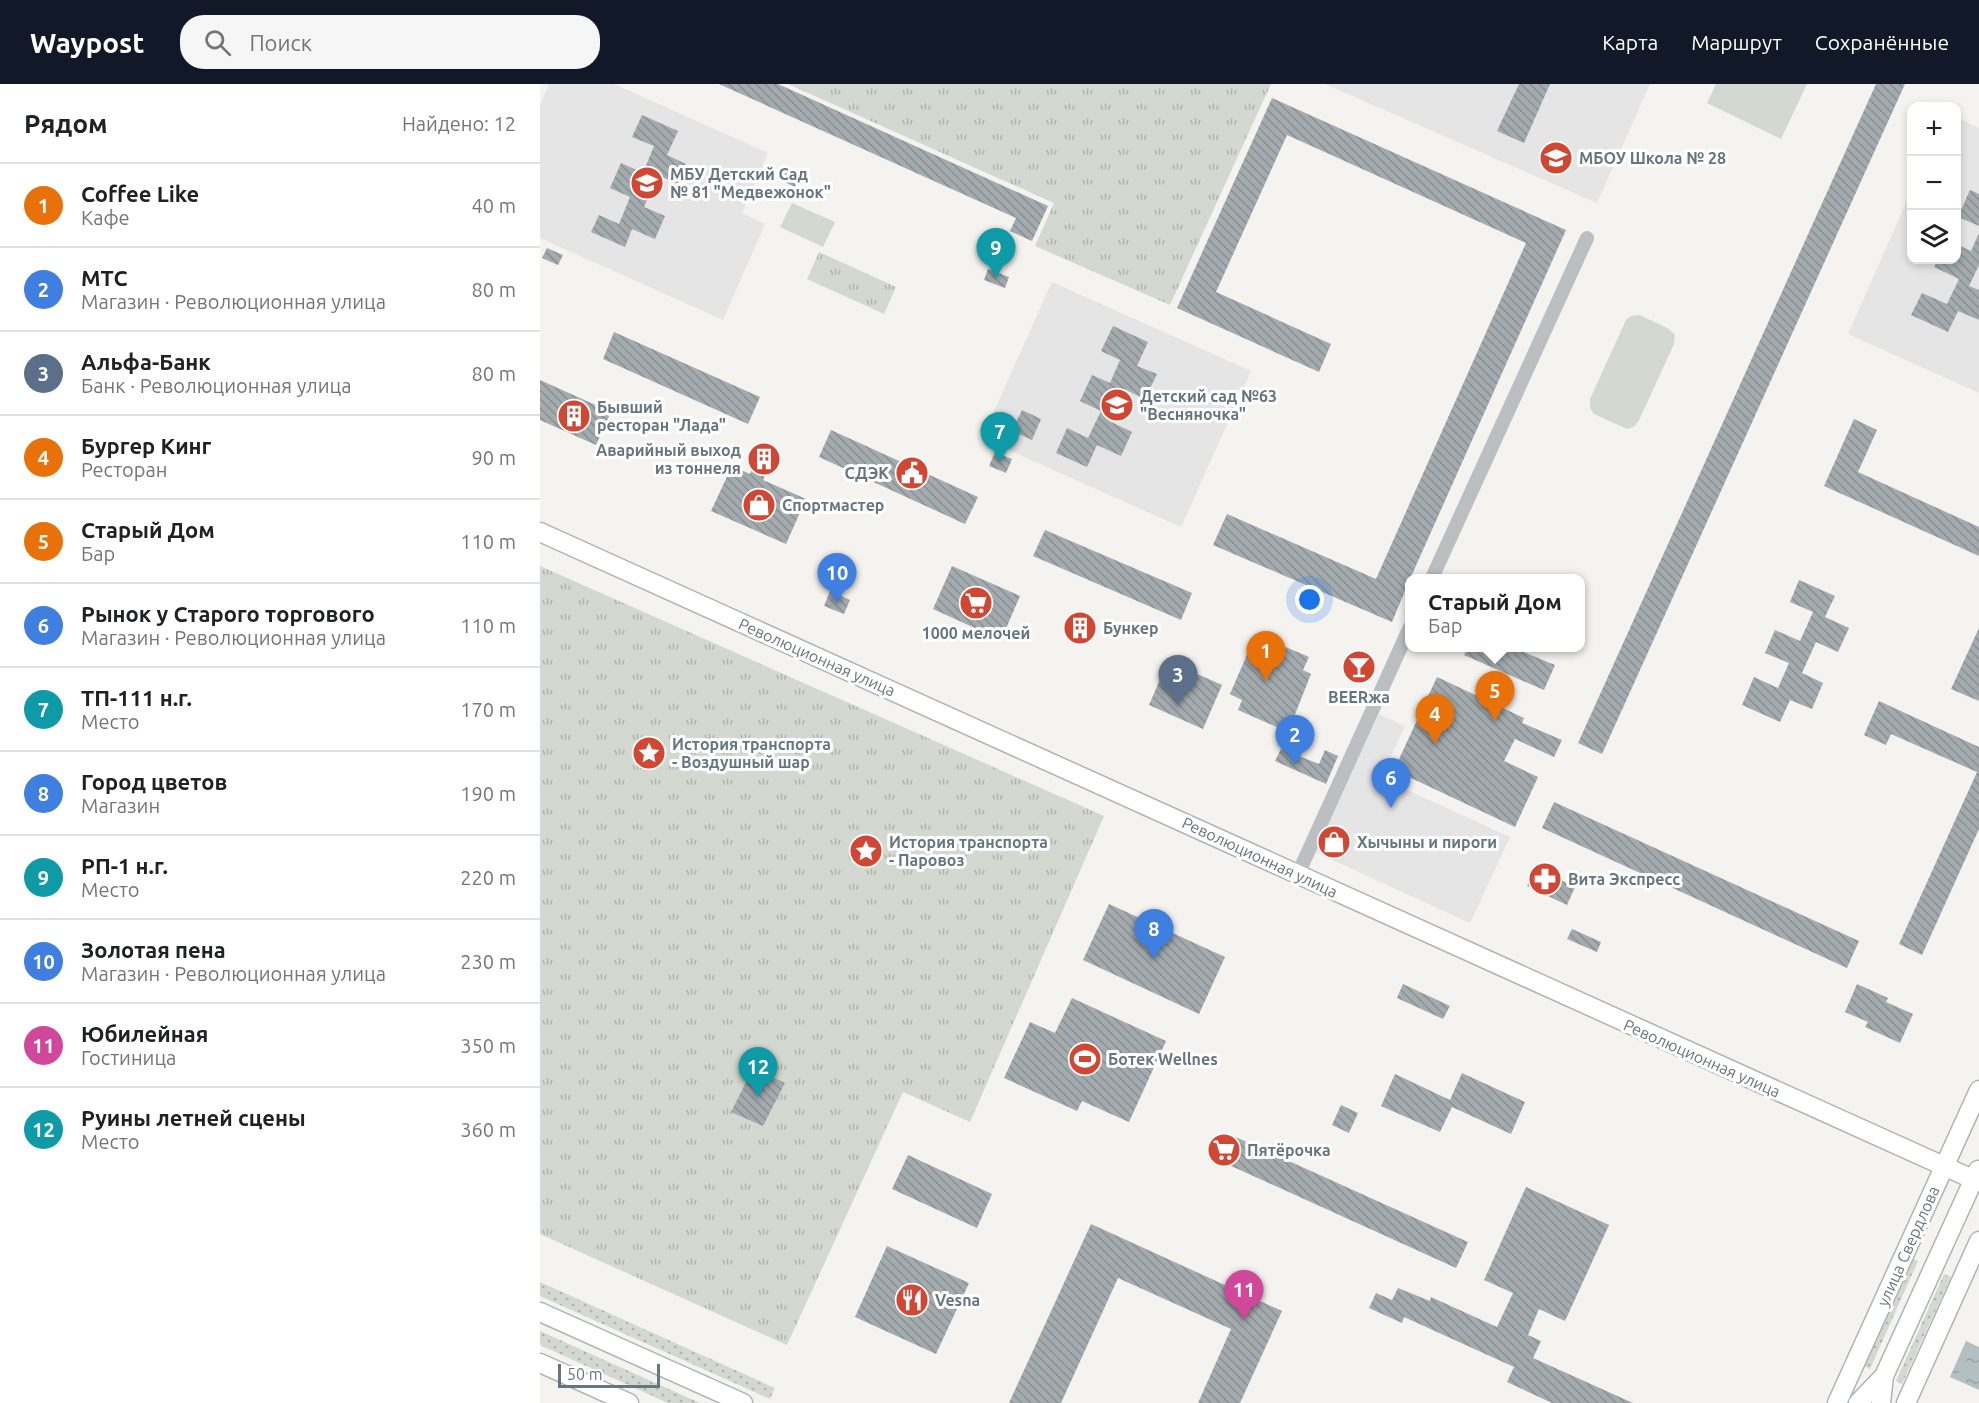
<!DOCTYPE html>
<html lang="ru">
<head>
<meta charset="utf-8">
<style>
	:root { --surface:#fff; --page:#f6f6f6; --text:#202124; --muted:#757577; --line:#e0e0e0; --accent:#111827 }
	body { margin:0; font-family:Ubuntu,sans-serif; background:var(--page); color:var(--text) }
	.controls { position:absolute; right:18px; top:18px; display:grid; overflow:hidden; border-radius:12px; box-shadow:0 3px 9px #0003 }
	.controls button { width:54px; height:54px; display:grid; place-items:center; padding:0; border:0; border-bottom:2px solid var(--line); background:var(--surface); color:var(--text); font:30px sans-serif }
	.scale { position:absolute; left:18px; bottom:15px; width:102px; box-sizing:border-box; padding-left:6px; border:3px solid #66767e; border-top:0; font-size:16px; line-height:21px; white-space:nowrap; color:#66767e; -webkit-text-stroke:4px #fff; paint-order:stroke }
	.you { position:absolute; left:770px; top:516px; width:21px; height:21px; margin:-15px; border:4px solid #fff; border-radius:50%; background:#1a73e8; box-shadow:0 0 0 9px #1a73e833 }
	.badge { display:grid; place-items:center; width:39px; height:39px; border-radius:50%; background:var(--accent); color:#fff; font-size:20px; font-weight:700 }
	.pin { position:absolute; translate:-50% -50px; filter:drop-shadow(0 2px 3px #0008) }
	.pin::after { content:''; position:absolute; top:32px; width:21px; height:18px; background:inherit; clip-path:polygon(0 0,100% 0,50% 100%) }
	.popup { position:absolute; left:865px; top:490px; width:180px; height:78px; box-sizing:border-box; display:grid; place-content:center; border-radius:12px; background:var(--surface); filter:drop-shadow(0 2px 4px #0005); font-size:20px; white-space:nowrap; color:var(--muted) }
	.popup b { font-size:22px; color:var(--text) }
	.popup::after { content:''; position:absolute; left:50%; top:100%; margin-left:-12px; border:12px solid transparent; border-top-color:var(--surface) }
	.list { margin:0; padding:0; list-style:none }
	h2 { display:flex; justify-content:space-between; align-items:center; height:78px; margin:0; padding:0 24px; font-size:26px }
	h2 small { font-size:20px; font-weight:400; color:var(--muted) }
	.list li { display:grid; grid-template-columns:39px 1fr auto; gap:18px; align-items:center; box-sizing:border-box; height:84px; padding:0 24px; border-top:2px solid var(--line) }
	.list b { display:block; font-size:22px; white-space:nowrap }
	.list p { margin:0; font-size:20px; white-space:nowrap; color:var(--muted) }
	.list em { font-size:20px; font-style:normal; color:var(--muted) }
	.icon { flex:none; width:33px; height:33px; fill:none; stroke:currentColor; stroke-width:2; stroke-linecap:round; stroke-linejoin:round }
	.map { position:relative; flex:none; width:1439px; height:1319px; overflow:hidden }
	header { display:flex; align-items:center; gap:36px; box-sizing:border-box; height:84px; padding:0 30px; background:var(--accent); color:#fff }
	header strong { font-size:28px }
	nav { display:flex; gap:33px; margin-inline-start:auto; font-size:21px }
	.search { width:420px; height:54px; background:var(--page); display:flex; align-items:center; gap:15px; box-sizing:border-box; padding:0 21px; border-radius:24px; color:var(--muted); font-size:22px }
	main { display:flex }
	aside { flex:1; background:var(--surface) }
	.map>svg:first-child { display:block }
	.built { fill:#e4e5e4 }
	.grass { fill:url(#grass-dots) }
	.park { fill:url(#park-tufts) }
	.garden { fill:#d3d8d0 }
	.water { fill:url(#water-ripples) }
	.building { fill:url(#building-back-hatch) }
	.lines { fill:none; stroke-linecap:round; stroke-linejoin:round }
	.secondary-casing { stroke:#aeb3b6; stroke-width:21 }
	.street { stroke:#bbbfc2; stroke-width:14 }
	.secondary { stroke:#fff; stroke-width:18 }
	.labels { text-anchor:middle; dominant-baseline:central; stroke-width:6; stroke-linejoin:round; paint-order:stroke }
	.poi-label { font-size:16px; font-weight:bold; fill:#66767e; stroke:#fff; text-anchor:start }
	.street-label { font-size:16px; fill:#66767e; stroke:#fff }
</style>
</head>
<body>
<header>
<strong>Waypost</strong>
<div class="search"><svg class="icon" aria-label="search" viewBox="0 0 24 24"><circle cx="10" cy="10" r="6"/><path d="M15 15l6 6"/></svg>Поиск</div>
<nav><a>Карта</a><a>Маршрут</a><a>Сохранённые</a></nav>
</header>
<main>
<aside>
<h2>Рядом<small>Найдено: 12</small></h2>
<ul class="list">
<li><span class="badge" style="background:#e8710a">1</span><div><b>Coffee Like</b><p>Кафе</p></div><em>40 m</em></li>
<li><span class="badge" style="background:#3f7fe0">2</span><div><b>МТС</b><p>Магазин · Революционная улица</p></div><em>80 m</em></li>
<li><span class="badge" style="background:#5c6f8a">3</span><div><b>Альфа-Банк</b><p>Банк · Революционная улица</p></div><em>80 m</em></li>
<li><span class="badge" style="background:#e8710a">4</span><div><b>Бургер Кинг</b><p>Ресторан</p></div><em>90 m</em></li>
<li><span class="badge" style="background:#e8710a">5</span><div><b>Старый Дом</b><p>Бар</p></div><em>110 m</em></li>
<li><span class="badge" style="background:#3f7fe0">6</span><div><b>Рынок у Старого торгового</b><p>Магазин · Революционная улица</p></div><em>110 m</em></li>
<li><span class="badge" style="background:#0f9aa8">7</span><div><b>ТП-111 н.г.</b><p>Место</p></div><em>170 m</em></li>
<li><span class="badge" style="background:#3f7fe0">8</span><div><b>Город цветов</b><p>Магазин</p></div><em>190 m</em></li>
<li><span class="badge" style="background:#0f9aa8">9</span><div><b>РП-1 н.г.</b><p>Место</p></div><em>220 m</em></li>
<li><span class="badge" style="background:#3f7fe0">10</span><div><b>Золотая пена</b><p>Магазин · Революционная улица</p></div><em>230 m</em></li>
<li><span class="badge" style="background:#d1479c">11</span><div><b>Юбилейная</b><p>Гостиница</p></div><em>350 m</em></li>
<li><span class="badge" style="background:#0f9aa8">12</span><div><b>Руины летней сцены</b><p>Место</p></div><em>360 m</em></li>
</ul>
</aside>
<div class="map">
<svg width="1439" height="1319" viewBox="0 0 1439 1319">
	<defs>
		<pattern id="grass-dots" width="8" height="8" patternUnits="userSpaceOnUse" patternTransform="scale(1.5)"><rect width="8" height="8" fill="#d3d8d0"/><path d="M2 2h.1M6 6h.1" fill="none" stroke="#afb4ae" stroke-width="1.8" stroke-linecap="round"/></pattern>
		<pattern id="park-tufts" width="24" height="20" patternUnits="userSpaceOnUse" patternTransform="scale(1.5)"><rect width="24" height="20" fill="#d3d8d0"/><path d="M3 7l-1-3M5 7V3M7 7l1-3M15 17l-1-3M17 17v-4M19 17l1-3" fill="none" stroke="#afb4ae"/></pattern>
		<pattern id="water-ripples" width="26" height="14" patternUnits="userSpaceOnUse" patternTransform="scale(1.5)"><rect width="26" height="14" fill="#b3bfc2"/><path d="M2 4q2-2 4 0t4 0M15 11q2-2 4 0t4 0" fill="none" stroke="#95a0a3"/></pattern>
		<pattern id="building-back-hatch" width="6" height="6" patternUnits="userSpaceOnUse" patternTransform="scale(1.5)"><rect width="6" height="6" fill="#a3abaf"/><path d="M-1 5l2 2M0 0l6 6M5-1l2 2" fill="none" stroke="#899094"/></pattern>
	</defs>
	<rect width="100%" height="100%" fill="#f4f3f0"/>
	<g class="built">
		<polygon points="9,0 74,0 228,69 202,129 225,140 183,236 0,154 0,21"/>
		<polygon points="785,0 1110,0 1057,119"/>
		<polygon points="1417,34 1439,44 1439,309 1308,250 1371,108 1372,176 1416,176"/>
		<polygon points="512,198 711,287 641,443 442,354"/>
		<polygon points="839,630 865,642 841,694 970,753 930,839 775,768"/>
	</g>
	<g class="grass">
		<polygon points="1371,1174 1378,1177 1330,1285 1323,1282"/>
		<polygon points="1404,1190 1411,1193 1362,1300 1356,1297"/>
		<polygon points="0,1198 235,1304 230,1315 0,1212"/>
		<polygon points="0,1247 160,1319 128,1319 0,1261"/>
	</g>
	<g class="park">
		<polygon points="248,0 731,0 630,221 495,162 514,119"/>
		<polygon points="279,168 356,203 344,230 267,195"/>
		<polygon points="0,482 564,732 430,1038 363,1008 247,1261 0,1150"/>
	</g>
	<g class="garden">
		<polygon points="1176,0 1267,0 1241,55 1167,19"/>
		<polygon points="252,119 295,138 283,163 240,143"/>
		<polygon points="1100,231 1129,245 1135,251 1134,260 1099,336 1094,343 1087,345 1054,330 1050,324 1050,315 1086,236 1091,232"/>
	</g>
	<polygon class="water" points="1426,1257 1439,1263 1439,1306 1410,1293"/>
	<g class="building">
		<polygon points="179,0 238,0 508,122 492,157 470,147 476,134"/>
		<polygon points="979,0 1010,0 984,59 957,47"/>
		<polygon points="1336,0 1365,0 1062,670 1038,659"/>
		<polygon points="732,14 1026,146 870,495 852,538 673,461 687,430 836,495 986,159 747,51 676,208 791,260 779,288 637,224"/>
		<polygon points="102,31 138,47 127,71 146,80 138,100 118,91 104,123 125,132 115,155 92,145 85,163 51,148 59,131 79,140 90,113 70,104 81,79 103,89 114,62 92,53"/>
		<polygon points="244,82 261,90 255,103 238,95"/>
		<polygon points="1430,106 1439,110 1439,142 1418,133"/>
		<polygon points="1439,149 1439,181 1429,202 1439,206 1439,236 1418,227 1408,248 1371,231 1382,209 1407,220 1419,195 1394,183 1398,176 1416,176 1416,160 1431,167"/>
		<polygon points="7,164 23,171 18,181 2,174"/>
		<polygon points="448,185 469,193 465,204 444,196"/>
		<polygon points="573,242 608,258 597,282 617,290 605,315 584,305 569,337 592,348 581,372 557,361 547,383 516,369 527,344 548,354 561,327 540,317 552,291 570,299 580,276 561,267"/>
		<polygon points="74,248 220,313 208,340 63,275"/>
		<polygon points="0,296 71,328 56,361 0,336"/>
		<polygon points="482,326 501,335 492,356 472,347"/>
		<polygon points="1314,335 1337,346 1318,388 1439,443 1439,472 1284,402"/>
		<polygon points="291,346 438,413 425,440 279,373"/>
		<polygon points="220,365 234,372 223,396 266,415 246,460 171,427 192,382 210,390"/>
		<polygon points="455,368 472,375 466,389 449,382"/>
		<polygon points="505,446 652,509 641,536 493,472"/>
		<polygon points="412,482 480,512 461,556 393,525"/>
		<polygon points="1259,496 1295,512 1285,533 1309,544 1298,568 1276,558 1262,589 1283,599 1272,625 1250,616 1240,638 1202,621 1214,593 1238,604 1249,579 1225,569 1235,546 1260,557 1273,528 1250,518"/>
		<polygon points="290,507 310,516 304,530 284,522"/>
		<polygon points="1439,544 1439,617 1411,605"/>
		<polygon points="720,552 769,573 763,586 771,590 748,648 698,626 702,616 690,610 709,566 713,567"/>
		<polygon points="928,564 974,564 1015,581 1004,606 924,571"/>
		<polygon points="628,577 682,601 663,645 609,621"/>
		<polygon points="897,593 984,634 982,639 1022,656 1014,673 975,655 964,677 998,693 975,743 854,686"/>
		<polygon points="1339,617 1439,663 1439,745 1382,871 1359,860 1437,688 1351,650 1346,661 1324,651"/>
		<polygon points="741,665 779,680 785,666 798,672 786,700 735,677"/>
		<polygon points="1014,718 1319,857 1307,884 1002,744"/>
		<polygon points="996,784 1035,803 1027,821 987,802"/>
		<polygon points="569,820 685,873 659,930 543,876"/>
		<polygon points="1032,845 1061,858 1057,868 1027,855"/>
		<polygon points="863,900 910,922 903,935 857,914"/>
		<polygon points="1317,900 1348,914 1346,918 1373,930 1360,959 1325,943 1328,938 1305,928"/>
		<polygon points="532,914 626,957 589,1038 542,1017 537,1027 464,994 490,938 515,949"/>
		<polygon points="213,984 245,999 223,1042 191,1028"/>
		<polygon points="922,989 985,1018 971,1050 912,1023 900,1048 841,1022 855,990 910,1016"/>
		<polygon points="801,1021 818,1029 809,1049 792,1041"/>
		<polygon points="689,1050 928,1158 916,1184 678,1076"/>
		<polygon points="368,1071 452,1110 437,1144 352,1105"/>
		<polygon points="986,1103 1069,1141 1025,1237 999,1225 988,1251 1001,1257 993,1274 1093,1319 1012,1319 967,1298 974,1283 864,1233 862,1239 829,1224 836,1209 852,1216 858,1204 890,1217 891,1213 957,1243 973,1209 944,1196"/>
		<polygon points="551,1140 742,1227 700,1319 658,1319 691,1245 578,1194 521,1319 469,1319"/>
		<polygon points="347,1162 429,1199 396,1270 315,1233"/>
	</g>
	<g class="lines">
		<defs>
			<g id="secondary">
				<polyline points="0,448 1439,1098"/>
				<polyline points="0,1228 203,1319"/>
				<polyline points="0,1279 89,1319"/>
				<polyline points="1297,1319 1439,1006"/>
				<polyline points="1318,1319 1344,1292"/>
				<polyline points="1341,1319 1344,1292 1438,1086"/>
				<polyline points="1366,1319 1439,1157"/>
			</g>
		</defs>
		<use href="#secondary" class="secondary-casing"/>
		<g class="street">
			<polyline points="892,494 1047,154"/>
			<polyline points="758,790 870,543"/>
		</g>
		<use href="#secondary" class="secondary"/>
	</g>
	<defs>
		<symbol id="school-disc" viewBox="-11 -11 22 22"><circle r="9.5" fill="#d04834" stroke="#fff"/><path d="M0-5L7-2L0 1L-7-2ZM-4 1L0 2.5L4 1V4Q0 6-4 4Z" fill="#fff"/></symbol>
		<symbol id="building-disc" viewBox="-11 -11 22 22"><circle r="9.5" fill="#d04834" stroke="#fff"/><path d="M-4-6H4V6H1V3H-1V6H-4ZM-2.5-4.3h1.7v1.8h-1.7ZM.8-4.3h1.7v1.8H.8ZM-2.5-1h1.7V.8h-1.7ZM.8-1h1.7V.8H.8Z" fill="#fff"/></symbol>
		<symbol id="civic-disc" viewBox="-11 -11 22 22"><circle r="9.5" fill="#d04834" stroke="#fff"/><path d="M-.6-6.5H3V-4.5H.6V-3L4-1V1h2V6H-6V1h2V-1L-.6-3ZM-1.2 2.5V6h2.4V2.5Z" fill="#fff"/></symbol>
		<symbol id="shop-disc" viewBox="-11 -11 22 22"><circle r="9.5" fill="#d04834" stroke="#fff"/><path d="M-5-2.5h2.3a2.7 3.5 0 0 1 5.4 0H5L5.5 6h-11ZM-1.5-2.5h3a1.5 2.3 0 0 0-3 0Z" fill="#fff"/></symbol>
		<symbol id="supermarket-disc" viewBox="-11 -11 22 22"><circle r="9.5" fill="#d04834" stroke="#fff"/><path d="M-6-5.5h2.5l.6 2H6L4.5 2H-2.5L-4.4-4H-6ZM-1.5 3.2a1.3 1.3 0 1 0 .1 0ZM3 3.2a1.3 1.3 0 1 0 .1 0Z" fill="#fff"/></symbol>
		<symbol id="bar-disc" viewBox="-11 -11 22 22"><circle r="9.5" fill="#d04834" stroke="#fff"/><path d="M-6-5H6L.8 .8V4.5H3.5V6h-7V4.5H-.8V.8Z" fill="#fff"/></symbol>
		<symbol id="sight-disc" viewBox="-11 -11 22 22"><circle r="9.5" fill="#d04834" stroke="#fff"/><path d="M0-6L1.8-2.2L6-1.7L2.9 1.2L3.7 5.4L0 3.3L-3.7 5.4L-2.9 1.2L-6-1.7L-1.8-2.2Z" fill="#fff"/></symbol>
		<symbol id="pharmacy-disc" viewBox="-11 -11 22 22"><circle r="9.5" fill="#d04834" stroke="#fff"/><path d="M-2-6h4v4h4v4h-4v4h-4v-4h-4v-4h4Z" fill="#fff"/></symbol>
		<symbol id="stadium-disc" viewBox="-11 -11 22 22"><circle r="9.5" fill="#d04834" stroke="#fff"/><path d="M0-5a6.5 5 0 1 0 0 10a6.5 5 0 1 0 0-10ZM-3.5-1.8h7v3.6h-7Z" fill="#fff"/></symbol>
		<symbol id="restaurant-disc" viewBox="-11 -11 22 22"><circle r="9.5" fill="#d04834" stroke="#fff"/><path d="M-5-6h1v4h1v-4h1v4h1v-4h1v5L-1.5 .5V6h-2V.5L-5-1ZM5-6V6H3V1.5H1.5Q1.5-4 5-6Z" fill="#fff"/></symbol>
	</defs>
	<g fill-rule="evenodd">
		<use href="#school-disc" x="997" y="55" width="38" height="38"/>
		<use href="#school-disc" x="88" y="80" width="38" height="38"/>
		<use href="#school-disc" x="558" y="302" width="38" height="38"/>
		<use href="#building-disc" x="15" y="313" width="38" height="38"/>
		<use href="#building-disc" x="205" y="356" width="38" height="38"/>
		<use href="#civic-disc" x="353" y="370" width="38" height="38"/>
		<use href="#shop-disc" x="200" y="402" width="38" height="38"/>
		<use href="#supermarket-disc" x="417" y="500" width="38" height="38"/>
		<use href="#building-disc" x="521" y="525" width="38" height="38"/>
		<use href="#bar-disc" x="800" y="564" width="38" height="38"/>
		<use href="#sight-disc" x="90" y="650" width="38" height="38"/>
		<use href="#shop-disc" x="775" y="739" width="38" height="38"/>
		<use href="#sight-disc" x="307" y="748" width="38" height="38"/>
		<use href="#pharmacy-disc" x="986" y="776" width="38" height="38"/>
		<use href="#stadium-disc" x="526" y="956" width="38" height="38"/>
		<use href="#supermarket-disc" x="665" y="1047" width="38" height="38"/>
		<use href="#restaurant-disc" x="353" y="1197" width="38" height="38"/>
	</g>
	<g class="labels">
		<g class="poi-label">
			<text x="1039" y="74">МБОУ Школа № 28</text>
			<text x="130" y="90">МБУ Детский Сад<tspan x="130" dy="18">№ 81 "Медвежонок"</tspan></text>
			<text x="600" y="312">Детский сад №63<tspan x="600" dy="18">"Весняночка"</tspan></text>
			<text x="57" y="323">Бывший<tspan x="57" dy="18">ресторан "Лада"</tspan></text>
			<text x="201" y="366" text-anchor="end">Аварийный выход<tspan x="201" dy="18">из тоннеля</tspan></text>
			<text x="349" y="389" text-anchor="end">СДЭК</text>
			<text x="242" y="421">Спортмастер</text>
			<text x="563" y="544">Бункер</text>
			<text x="436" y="549" text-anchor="middle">1000 мелочей</text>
			<text x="819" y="613" text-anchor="middle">BEERжа</text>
			<text x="132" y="660">История транспорта<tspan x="132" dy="18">- Воздушный шар</tspan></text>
			<text x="349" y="758">История транспорта<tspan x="349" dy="18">- Паровоз</tspan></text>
			<text x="817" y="758">Хычыны и пироги</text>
			<text x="1028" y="795">Вита Экспресс</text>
			<text x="568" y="975">Ботек Wellnes</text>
			<text x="707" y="1066">Пятёрочка</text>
			<text x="395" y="1216">Vesna</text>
		</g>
		<g class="street-label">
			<text transform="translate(277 573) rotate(24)">Революционная улица</text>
			<text transform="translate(720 773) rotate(25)">Революционная улица</text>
			<text transform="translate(1162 974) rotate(24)">Революционная улица</text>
			<text transform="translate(1368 1162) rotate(-66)">улица Свердлова</text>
		</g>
	</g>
</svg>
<div class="controls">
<button>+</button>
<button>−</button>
<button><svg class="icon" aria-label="layers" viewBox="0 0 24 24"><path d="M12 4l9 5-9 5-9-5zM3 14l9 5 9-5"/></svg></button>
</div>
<div class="scale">50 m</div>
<div class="you"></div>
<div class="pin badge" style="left:726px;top:597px;background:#e8710a">1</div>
<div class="pin badge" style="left:755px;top:681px;background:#3f7fe0">2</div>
<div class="pin badge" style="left:638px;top:621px;background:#5c6f8a">3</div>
<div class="pin badge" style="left:895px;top:660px;background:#e8710a">4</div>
<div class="pin badge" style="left:955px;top:637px;background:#e8710a">5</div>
<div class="popup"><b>Старый Дом</b>Бар</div>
<div class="pin badge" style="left:851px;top:724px;background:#3f7fe0">6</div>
<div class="pin badge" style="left:460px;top:378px;background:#0f9aa8">7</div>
<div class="pin badge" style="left:614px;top:875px;background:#3f7fe0">8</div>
<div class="pin badge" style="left:456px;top:194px;background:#0f9aa8">9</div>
<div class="pin badge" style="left:297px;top:519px;background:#3f7fe0">10</div>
<div class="pin badge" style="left:704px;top:1236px;background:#d1479c">11</div>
<div class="pin badge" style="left:218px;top:1013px;background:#0f9aa8">12</div>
</div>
</main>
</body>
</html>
